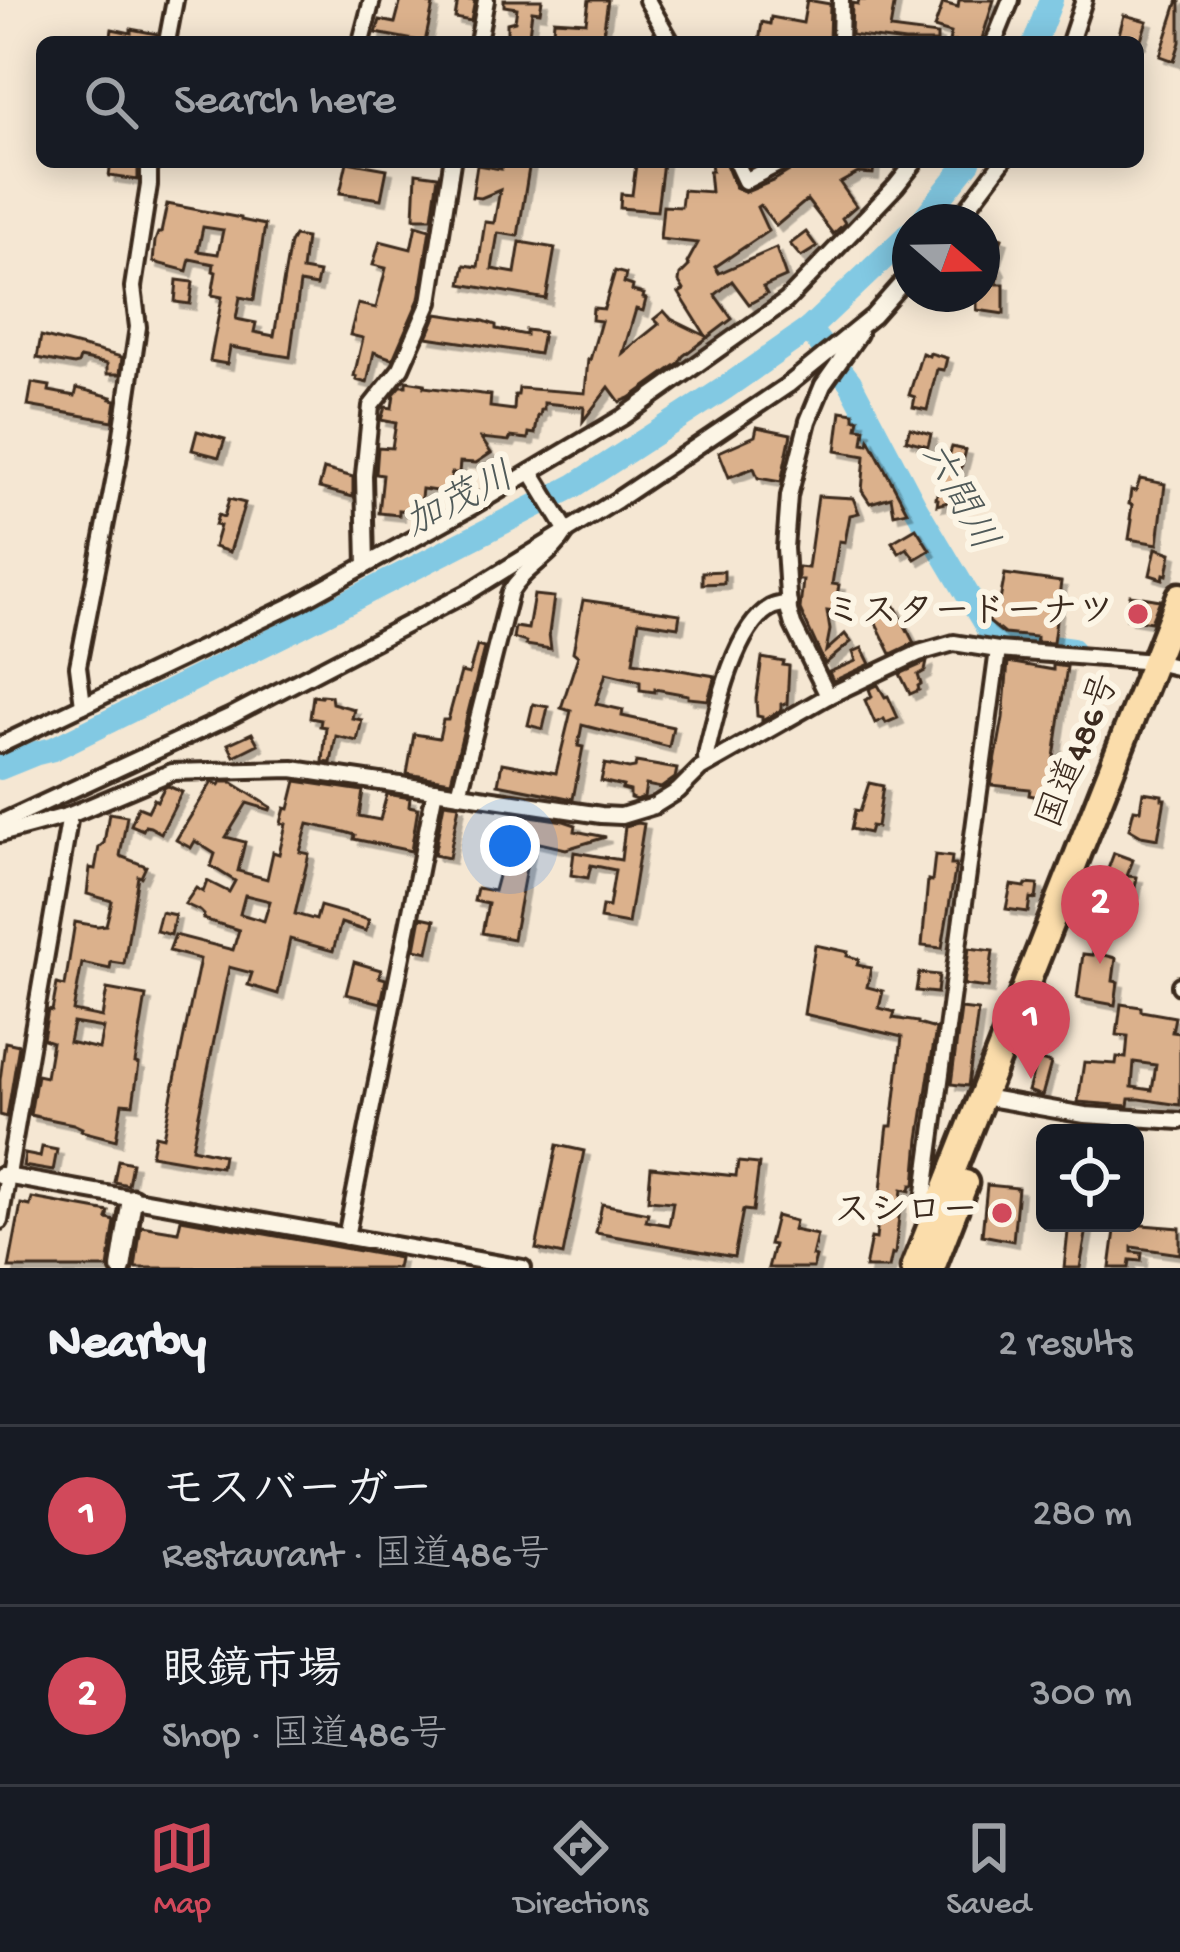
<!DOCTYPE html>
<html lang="en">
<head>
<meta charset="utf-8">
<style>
	:root { --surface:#171b24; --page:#242831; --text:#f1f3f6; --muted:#9ea1a6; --line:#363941; --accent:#d1495b }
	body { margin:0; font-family:"Gochi Hand","Klee One",sans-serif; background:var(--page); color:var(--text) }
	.controls { position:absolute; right:36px; bottom:36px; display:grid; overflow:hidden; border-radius:18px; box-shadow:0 6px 30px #0003 }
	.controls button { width:108px; height:108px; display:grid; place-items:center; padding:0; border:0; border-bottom:3px solid var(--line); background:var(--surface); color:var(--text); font:60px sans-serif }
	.compass { position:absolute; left:892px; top:204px; width:108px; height:108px; border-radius:50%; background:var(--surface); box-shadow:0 6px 30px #0003; rotate:110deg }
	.you { position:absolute; left:510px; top:846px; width:42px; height:42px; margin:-30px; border:9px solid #fff; border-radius:50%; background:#1a73e8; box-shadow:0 0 0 18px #1a73e833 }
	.badge { display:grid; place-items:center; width:78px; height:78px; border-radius:50%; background:var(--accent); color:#fff; font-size:39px; font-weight:700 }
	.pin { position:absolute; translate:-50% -99px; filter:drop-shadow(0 3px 6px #0008) }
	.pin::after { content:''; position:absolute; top:63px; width:42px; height:36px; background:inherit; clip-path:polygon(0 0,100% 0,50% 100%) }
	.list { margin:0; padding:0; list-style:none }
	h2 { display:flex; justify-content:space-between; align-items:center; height:156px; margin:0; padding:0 48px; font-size:51px }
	h2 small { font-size:39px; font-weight:400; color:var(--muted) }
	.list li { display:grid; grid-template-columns:78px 1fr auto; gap:36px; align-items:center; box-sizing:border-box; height:180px; padding:0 48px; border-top:3px solid var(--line) }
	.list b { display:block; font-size:45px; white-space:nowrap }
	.list p { margin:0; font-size:39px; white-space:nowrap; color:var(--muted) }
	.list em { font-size:39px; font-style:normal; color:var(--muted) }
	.icon { flex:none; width:66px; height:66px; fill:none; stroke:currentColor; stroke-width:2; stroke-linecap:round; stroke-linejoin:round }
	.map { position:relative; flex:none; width:1180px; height:1268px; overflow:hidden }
	.search { position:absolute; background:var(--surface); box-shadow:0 6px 30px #0003; left:36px; right:36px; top:36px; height:132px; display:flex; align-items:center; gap:30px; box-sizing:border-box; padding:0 42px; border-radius:18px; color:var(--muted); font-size:45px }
	.sheet { height:516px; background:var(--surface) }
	nav { display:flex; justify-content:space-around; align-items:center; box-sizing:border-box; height:168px; border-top:3px solid var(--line); background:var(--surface); font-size:33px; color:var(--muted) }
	nav a { display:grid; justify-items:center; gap:6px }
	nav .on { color:var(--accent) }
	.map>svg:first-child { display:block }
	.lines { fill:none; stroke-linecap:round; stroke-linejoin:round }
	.river { stroke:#82c9e3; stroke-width:24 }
	.building { fill:#dbb18c; stroke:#3b2a1e; stroke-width:3; fill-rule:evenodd; filter:url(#shadow) }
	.street-casing { stroke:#3b2a1e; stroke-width:22 }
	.secondary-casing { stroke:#3b2a1e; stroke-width:27 }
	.highway-casing { stroke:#3b2a1e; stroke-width:33 }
	.street { stroke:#fcf5e5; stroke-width:14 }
	.secondary { stroke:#fcf5e5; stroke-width:18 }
	.highway { stroke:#fbddab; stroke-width:24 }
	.poi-dot { fill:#d1495b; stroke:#fcf5e5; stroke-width:4.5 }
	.labels { text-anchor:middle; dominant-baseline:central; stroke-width:12; stroke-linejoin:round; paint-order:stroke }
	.poi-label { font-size:36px; font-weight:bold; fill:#3b2a1e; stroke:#fcf5e5; text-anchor:end }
	.street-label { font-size:36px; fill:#3b2a1e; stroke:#fcf5e5 }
	.water-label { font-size:39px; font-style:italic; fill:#505a59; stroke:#fcf5e5 }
</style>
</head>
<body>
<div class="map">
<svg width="1180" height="1268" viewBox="0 0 1180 1268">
	<defs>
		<filter id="shadow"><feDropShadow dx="5.5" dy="5.5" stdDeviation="0" flood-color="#0004"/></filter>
	</defs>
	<rect width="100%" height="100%" fill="#f5e7d3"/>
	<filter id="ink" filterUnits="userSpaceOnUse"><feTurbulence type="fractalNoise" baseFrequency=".00833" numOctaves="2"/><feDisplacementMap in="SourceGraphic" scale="24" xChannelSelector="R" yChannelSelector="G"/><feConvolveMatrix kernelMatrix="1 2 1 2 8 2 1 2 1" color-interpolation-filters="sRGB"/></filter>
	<g filter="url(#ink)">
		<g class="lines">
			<g class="river">
				<polyline points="1035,42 1051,0"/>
				<polyline points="921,222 969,162"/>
				<polyline points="809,329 850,382 916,508 994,639 1072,650"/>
				<polyline points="0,768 37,753 53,749 297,628 574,486 725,388 809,329 910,233"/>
			</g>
		</g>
		<g class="building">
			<polygon points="401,0 430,0 429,4 433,5 425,42 376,33 380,20 395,23"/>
			<polygon points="458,0 475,0 471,21 455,18"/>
			<polygon points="504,0 542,0 540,12 532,11 528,42 507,42 507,23 515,21 517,8 504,6"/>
			<polygon points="589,0 608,0 602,42 552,42 554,20 586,22"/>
			<polygon points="807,0 830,4 829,42 759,42 762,22 770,24 771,17 803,23"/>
			<polygon points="859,0 895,0 890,29 937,35 937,42 905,42 851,35 852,3 858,4"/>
			<polygon points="959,0 994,0 981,42 949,42 951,33 934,28 943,3 958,7"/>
			<polygon points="1178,0 1180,0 1180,42 1174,61 1160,56"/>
			<polygon points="1124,15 1147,21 1140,42 1117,42"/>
			<polygon points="112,29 131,33 131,29 157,34 156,42 110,42"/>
			<polygon points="111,162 138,162 138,180 109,176"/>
			<polygon points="347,162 387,169 381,199 340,193"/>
			<polygon points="502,162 530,162 518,236 498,233 492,269 515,273 520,242 555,248 546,299 461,284 465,265 478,267 485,222 494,223 500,190 481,198 472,197 477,165 501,169"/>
			<polygon points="641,162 663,162 657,211 620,208 621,194 632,195 636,164 641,165"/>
			<polygon points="711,162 725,162 735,187 746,192 773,181 804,162 874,162 873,174 858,173 840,183 856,206 842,218 845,223 833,234 807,200 776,226 760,205 757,207 768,231 715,267 719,273 776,248 786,277 763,287 767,294 749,304 732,281 715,295 732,319 683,356 679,363 630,398 620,402 609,387 583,421 584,407 544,403 544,410 541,410 540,416 538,416 535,434 529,433 528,439 511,437 509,441 481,438 491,453 476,463 460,462 459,473 452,473 450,483 443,492 422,489 420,506 410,505 410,511 399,510 399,515 379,513 383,475 376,474 378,447 392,448 396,423 381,420 385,407 392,408 394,394 401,386 406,386 406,381 425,384 424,387 491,395 490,407 514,410 515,395 518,395 519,388 585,393 588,359 590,360 601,321 592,320 593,308 604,309 615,271 626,274 624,283 633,286 632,291 644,294 643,298 646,299 643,311 636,309 623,353 659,324 654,319 664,311 671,319 706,336 679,293 684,290 679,282 680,275 689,266 687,263 698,243 660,239 663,206 681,207 683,190 711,192 709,171 712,171"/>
			<polygon points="416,173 438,176 432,218 414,218"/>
			<path d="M167 204 241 218V220L265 225 254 300 240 297 236 319 256 323 254 332 274 336 290 243 294 236 306 238 302 270 319 273 316 286 300 283 290 357 230 347 227 364 210 361 222 297 212 295 216 272 213 271 214 264 190 259 187 271 153 262 155 241 158 233H161ZM203 227 223 230 218 254 198 251Z"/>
			<polygon points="416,225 430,229 419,299 393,359 374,352 367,383 356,380 357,377 354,376 363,338 350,335 358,304 376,308 386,268 373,265 380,241 411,249"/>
			<polygon points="982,231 1002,238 995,261 999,269 997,284 1004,284 1004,314 977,310 977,294 982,294"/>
			<polygon points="806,232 817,247 801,257 790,244"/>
			<polygon points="177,280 193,282 190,304 175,302"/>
			<polygon points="437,314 484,321 496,325 496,329 526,335 526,330 543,332 539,354 427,337"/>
			<polygon points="41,336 122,357 120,374 107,374 107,364 80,358 78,364 74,365 37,358"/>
			<polygon points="922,353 929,356 930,353 947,358 944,370 937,369 927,410 913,407 915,397 909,395"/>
			<polygon points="32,383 50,386 49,391 75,396 77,388 112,397 111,399 116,400 113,421 28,406"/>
			<polygon points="841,411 854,413 854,419 859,419 857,428 865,429 863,443 868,444 869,439 907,511 894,514 891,497 870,503 862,491 865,456 836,451"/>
			<polygon points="757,427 791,434 781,482 758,478 754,468 729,477 719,452 755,436"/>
			<polygon points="910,428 931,434 928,446 906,440"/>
			<polygon points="197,431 225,439 219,457 192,450"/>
			<polygon points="952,447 966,450 961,469 952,501 937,505 938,499 936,498 944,468 940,467 944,452 950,453"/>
			<polygon points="324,469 353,477 353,497 319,488"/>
			<polygon points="1140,479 1165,484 1158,544 1129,539 1132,520 1130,519 1132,505 1129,504 1131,490 1136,491"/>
			<polygon points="818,496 853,498 859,513 850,515 845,542 839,541 832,584 839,585 834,612 827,611 830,630 826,651 845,634 851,642 825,664 800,609 803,580 798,580 798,567 808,568"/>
			<polygon points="229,499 245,503 230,552 214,547 220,526 215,525 218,515 224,517"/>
			<polygon points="916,528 930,550 915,559 907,548 899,553 892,542"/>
			<polygon points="1156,548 1171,553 1167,575 1164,574 1163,579 1150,575"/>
			<polygon points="724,571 724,583 702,584 702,572"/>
			<polygon points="1005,574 1061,582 1053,643 1036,642 1036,637 1004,634 989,622 990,605 999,606"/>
			<polygon points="534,595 554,597 549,633 551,649 526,645 526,642 513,638 515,627 528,629"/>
			<polygon points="1130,595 1160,600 1151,622 1127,618"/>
			<polygon points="583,600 680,614 678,627 639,621 633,662 715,676 708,700 688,698 688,695 655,689 655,692 640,690 640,681 606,673 596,704 623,710 622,716 673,727 669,747 582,725 578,746 583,747 573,799 498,784 502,763 556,773 571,711 561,708 578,656 573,652"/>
			<polygon points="895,606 914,643 891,654 873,617"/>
			<polygon points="477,646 484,648 451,781 407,774 414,734 439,738 443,720 448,720 461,672 469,674"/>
			<polygon points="862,648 870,664 833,681 829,672 856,661 853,652"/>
			<polygon points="762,658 784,662 783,665 789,666 787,704 781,704 781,710 762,721 762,717 757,716 756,699"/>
			<polygon points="927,662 925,671 918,675 921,684 918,686 919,690 910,694 900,674"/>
			<polygon points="1008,662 1053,670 1053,665 1067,667 1048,799 1029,795 1030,789 991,785 1003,718"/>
			<polygon points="878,685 885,697 888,696 898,718 886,723 884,719 875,723 865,700 872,697 869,689"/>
			<polygon points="321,695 331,696 332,703 354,709 352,718 362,720 357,741 336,736 331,763 323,762 326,727 320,726 321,720 310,718 313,696 321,697"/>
			<polygon points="533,704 548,707 543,729 528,725"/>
			<polygon points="252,733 258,744 234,756 228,744"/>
			<polygon points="636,762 677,769 675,778 661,788 646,785 644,797 636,800 630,798 630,791 622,789 623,786 601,781 605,764 629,769 635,768"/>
			<path d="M296 781 363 791 359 816 380 820 387 794 410 798 409 806 418 808 411 851 354 839 355 835 345 832 308 824 300 852 309 854 295 914 316 920 320 906 369 920 366 931 341 923 333 951 290 939 278 994 248 985 252 973 229 967 192 1148 223 1155 221 1167 151 1155 155 1135 163 1137 200 959 169 951 175 935 233 950 239 930 203 919 204 915 200 911 185 904 196 888 203 892 207 881 229 892 235 881 211 866 215 854 195 841 191 848 176 840 212 782 219 785 221 782H231L271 807 270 810 247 803 226 837 245 842 238 871 267 879 273 852 279 854 286 824 281 823 285 808 289 809ZM245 895 270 901 264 921 240 914Z"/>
			<polygon points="869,783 883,786 877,827 871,826 869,833 851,829 855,810 860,811"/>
			<polygon points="168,786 182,792 161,833 150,827 145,826 143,830 131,825 138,807 148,811 154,799 157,801 164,788"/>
			<polygon points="1143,792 1162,795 1162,799 1165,799 1158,839 1141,836 1129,829 1134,809 1140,810"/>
			<polygon points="444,803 459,805 449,858 434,855"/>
			<path d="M109 813 127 816 120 856 146 866 141 877 138 876 124 964 111 962 110 969 82 963 73 1011 102 1017 107 989 146 996 135 1063 139 1064 133 1104 122 1103 116 1140 81 1131 82 1128 73 1124 30 1115 37 1075 46 1077 52 1042 43 1039 48 1010 52 1011 57 984 65 986 75 922 97 926 106 925 112 901 87 894 90 868 95 869 99 847 104 843ZM73 1023 103 1028 99 1049 69 1042Z"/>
			<polygon points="524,815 564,821 576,825 575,831 606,837 566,849 531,841 513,939 482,933 488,904 474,901 477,888 494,891 503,857 506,858 515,817"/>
			<polygon points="638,823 644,824 628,924 600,919 602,906 609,907 615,870 591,865 588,878 571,875 574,852 621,860 625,826"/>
			<polygon points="1114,853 1133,860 1127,876 1137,877 1134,893 1121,892 1102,885"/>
			<polygon points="935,855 952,857 951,865 956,865 942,948 922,946 928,880 932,881"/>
			<polygon points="1026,884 1038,885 1036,899 1030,898 1028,912 1006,909 1011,885 1025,887"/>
			<polygon points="161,912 175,915 171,935 156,931"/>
			<polygon points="421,917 435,920 428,952 415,949"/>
			<polygon points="815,945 848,952 847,956 859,959 857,965 871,968 867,987 883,991 879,1008 895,1012 893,1018 918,1022 918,1024 936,1029 919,1139 915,1185 911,1185 910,1191 902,1189 895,1254 892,1254 889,1268 865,1268 871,1238 876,1239 887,1133 888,1126 892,1126 902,1037 804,1014"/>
			<polygon points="969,948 993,951 988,988 964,985"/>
			<polygon points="1093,952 1116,958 1113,981 1118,982 1115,1005 1077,998 1083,954 1093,955"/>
			<polygon points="354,962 381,970 379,977 386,979 381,1003 346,994"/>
			<polygon points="919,973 939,975 937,993 916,991"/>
			<path d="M1121 1004 1141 1007V1011L1175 1017 1172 1032 1180 1033V1105L1140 1099H1129L1128 1106 1078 1102 1084 1062 1116 1064 1117 1057 1126 1058 1128 1036 1117 1035ZM1134 1062 1156 1065 1152 1090 1132 1087Z"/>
			<polygon points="961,1009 978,1011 968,1086 951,1084"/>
			<polygon points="5,1042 19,1045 7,1117 0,1115 0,1080"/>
			<polygon points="1037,1059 1051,1063 1042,1096 1028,1091"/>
			<polygon points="557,1145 584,1151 563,1255 536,1249"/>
			<polygon points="42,1147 57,1150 53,1171 23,1166 25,1154 40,1157"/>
			<polygon points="118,1160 132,1163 128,1185 114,1182"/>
			<polygon points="738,1162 759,1164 753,1211 743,1210 734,1257 596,1233 602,1204 648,1213 646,1221 669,1225 673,1202 648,1200 651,1167 736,1176"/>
			<polygon points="987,1185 1018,1188 1013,1241 982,1235"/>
			<polygon points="32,1198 109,1212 107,1219 115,1221 108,1268 9,1268 21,1204 30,1206"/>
			<polygon points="776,1216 795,1221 793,1230 817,1235 812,1256 816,1257 813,1268 768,1268 774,1245 769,1244"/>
			<polygon points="181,1219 399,1258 397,1268 135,1268 141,1226 178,1232"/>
			<polygon points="1069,1223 1088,1223 1080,1268 1064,1268"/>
			<polygon points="1116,1223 1180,1228 1180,1254 1132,1247 1132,1252 1142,1253 1141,1261 1130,1260 1129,1268 1110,1268"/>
		</g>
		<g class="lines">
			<defs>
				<g id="street">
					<polyline points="647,0 671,42"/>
					<polyline points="167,42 175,0"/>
					<polyline points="361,42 372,0"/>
					<polyline points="478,42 486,0"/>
					<polyline points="840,42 841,0"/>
					<polyline points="994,42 1011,0"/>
					<polyline points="1070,42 1084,0"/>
					<polyline points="736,162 745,181 782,162"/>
					<polyline points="957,222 1002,162"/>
					<polyline points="366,565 364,475 371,406 401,368 430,302 452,162"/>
					<polyline points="828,696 793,625 789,611 785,548 789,496 808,421 823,385 859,334"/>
					<polyline points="83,705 78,666 118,461 138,327 133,287 149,185 149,162"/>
					<polyline points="0,745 299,602 473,506 623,417 786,301 896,186 915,162"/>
					<path d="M710 763 706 758 707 751C716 714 734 628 770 608 775 605 784 604 789 603"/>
					<path d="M459 794 510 592C524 568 552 556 567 531L531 472"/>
					<polyline points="0,823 231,716 467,593 617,500 788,385 873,316 910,274"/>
					<polyline points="0,834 70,815 172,772 293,769 601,815 621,816 654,806 678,791 700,769 828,696 919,653 954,643 998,650 1155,662 1180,668"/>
					<polyline points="1180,985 1180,986"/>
					<polyline points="983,1097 1085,1115 1180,1121"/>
					<polyline points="0,1175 523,1268"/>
					<polyline points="933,1219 924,1200 998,650"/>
					<polyline points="0,1221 70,815"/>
					<polyline points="346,1237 435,790"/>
				</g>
				<polyline id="secondary" points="121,1268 132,1199"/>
				<g id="highway">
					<polyline points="914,1268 1180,596"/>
					<polyline points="932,1268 965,1183"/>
				</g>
			</defs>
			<use href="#street" class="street-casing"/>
			<use href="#secondary" class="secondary-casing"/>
			<use href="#highway" class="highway-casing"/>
			<use href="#street" class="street"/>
			<use href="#secondary" class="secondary"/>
			<use href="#highway" class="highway"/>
		</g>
	</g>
	<g class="poi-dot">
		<circle cx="1138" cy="614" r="12"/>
		<circle cx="1002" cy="1213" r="12"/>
	</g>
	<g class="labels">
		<g class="poi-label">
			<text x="1114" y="614">ミスタードーナツ</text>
			<text x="978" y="1213">スシロー</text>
		</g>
		<g class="street-label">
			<text transform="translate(1081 752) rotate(-68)">国道486号</text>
		</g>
		<g class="water-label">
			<text transform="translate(956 498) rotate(61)">六間川</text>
			<text transform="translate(461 503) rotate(-27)">加茂川</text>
		</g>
	</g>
</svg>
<div class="controls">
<button><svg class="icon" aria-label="locate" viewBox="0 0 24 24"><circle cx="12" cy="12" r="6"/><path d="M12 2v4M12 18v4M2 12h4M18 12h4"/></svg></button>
</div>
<svg class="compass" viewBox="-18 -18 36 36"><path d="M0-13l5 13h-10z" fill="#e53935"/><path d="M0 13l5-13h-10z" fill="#9ea1a6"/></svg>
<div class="you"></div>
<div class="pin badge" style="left:1031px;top:1079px">1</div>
<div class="pin badge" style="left:1100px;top:964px">2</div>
<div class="search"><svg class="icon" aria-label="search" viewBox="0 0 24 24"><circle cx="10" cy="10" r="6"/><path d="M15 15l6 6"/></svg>Search here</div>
</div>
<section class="sheet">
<h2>Nearby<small>2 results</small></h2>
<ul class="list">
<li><span class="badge">1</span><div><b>モスバーガー</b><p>Restaurant · 国道486号</p></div><em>280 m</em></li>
<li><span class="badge">2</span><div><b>眼鏡市場</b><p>Shop · 国道486号</p></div><em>300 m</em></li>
</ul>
</section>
<nav>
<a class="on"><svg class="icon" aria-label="map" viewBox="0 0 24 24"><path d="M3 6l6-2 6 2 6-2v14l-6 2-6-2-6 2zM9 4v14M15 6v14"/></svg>Map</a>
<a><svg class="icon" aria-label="directions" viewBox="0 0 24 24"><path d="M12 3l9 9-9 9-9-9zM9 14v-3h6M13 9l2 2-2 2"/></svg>Directions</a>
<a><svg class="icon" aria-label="saved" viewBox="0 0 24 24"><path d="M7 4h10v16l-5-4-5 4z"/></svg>Saved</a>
</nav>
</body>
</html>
